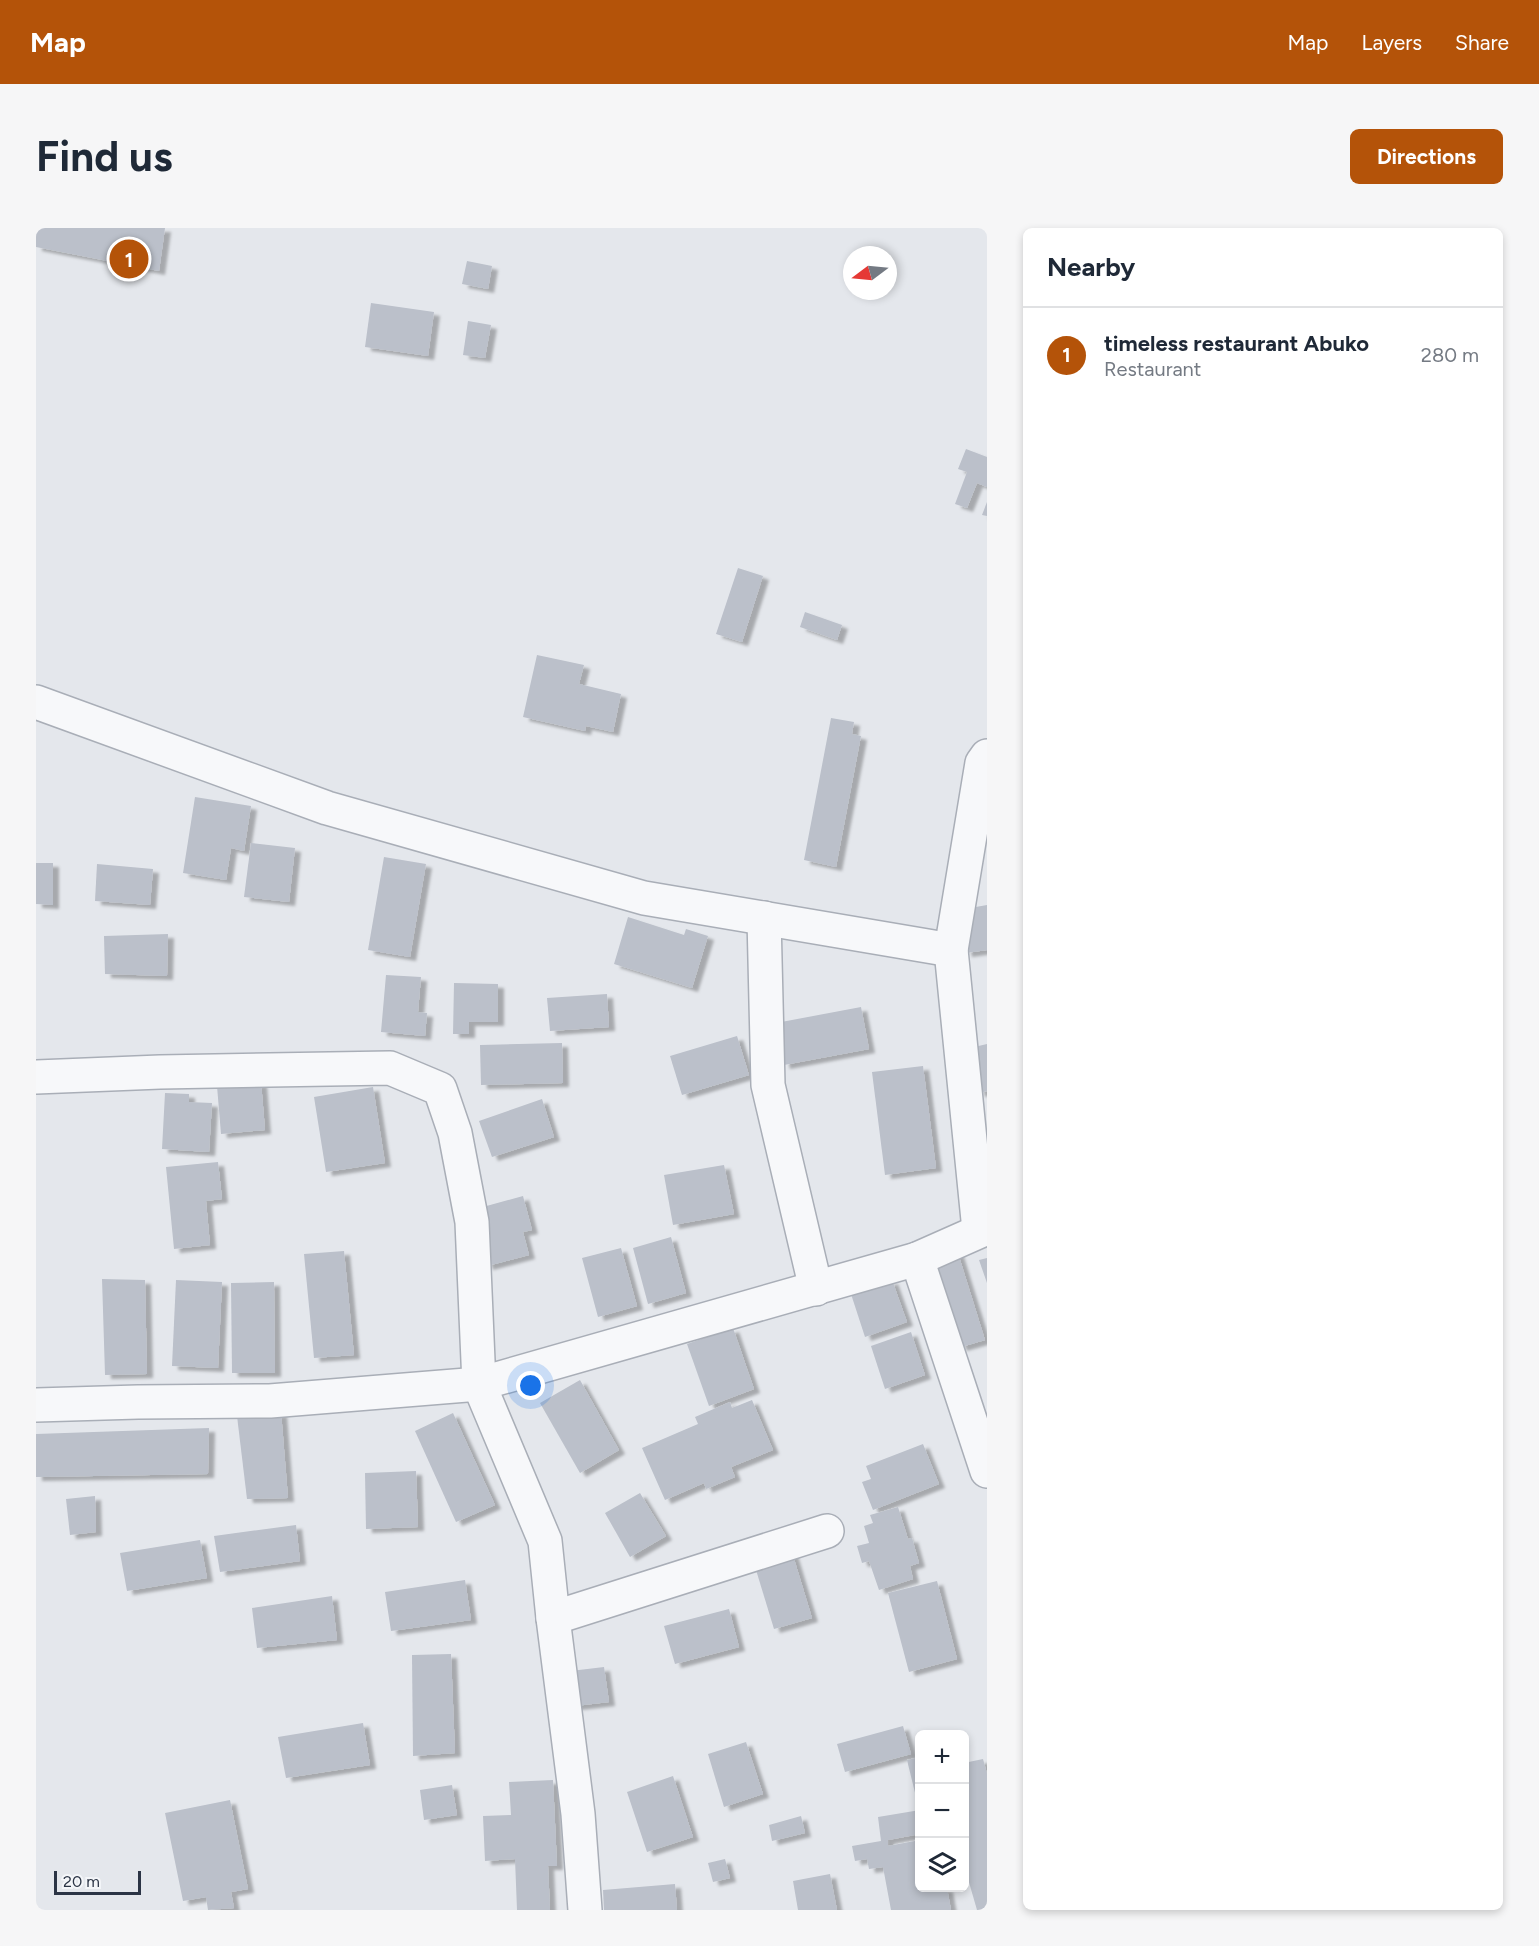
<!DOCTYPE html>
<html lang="en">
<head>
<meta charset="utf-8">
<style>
	:root { --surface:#fff; --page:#f6f6f7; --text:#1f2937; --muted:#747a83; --line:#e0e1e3; --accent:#b45309 }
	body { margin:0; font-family:Figtree,sans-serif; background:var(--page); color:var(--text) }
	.controls { position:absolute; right:18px; bottom:18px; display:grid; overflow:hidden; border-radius:9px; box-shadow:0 3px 9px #0003 }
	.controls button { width:54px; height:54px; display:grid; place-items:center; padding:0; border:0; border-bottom:2px solid var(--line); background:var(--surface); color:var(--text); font:30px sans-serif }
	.compass { position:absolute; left:807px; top:18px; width:54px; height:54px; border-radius:50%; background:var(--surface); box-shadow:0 3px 9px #0003; rotate:254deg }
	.scale { position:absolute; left:18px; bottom:15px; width:87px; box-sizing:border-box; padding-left:6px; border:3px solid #2b3445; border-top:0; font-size:16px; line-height:21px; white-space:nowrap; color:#2b3445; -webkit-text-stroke:4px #f4f6f9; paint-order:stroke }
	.you { position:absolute; left:495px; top:1158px; width:21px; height:21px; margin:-15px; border:4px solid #fff; border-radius:50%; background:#1a73e8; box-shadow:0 0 0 9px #1a73e833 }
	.badge { display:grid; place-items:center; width:39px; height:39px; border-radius:50%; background:var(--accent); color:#fff; font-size:20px; font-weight:700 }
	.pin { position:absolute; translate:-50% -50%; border:3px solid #fff; box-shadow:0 2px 6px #0006 }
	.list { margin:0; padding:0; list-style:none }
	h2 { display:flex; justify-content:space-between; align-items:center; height:78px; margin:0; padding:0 24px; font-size:26px }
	h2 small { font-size:20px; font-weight:400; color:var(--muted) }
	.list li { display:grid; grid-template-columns:39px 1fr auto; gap:18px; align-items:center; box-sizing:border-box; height:96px; padding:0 24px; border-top:2px solid var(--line) }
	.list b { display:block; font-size:22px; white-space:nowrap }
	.list p { margin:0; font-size:20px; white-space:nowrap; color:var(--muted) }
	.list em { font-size:20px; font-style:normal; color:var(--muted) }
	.icon { flex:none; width:33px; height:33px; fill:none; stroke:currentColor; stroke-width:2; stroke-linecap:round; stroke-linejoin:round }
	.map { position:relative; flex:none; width:951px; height:1682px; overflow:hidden; border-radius:9px }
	header { display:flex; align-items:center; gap:36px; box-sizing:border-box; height:84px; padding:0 30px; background:var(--accent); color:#fff }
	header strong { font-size:28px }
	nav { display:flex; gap:33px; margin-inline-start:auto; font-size:21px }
	.intro { display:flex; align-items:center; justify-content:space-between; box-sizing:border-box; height:144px; padding:0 36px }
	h1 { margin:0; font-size:42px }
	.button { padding:15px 27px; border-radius:9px; background:var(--accent); color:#fff; font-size:21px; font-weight:700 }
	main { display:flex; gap:36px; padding:0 36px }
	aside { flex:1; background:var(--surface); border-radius:9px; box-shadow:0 3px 9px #0003 }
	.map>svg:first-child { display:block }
	.building { fill:#bbc0ca; filter:url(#shadow) }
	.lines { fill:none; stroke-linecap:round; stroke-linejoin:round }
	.minor-casing { stroke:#a9aeb7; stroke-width:36 }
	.minor { stroke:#f7f8fa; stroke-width:33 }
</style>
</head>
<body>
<header>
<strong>Map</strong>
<nav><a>Map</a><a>Layers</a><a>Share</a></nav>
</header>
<div class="intro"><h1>Find us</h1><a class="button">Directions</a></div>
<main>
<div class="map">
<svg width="951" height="1682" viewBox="0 0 951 1682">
	<defs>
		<filter id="shadow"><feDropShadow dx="6" dy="4" stdDeviation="1.5" flood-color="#0004"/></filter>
	</defs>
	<rect width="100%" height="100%" fill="#e4e7ec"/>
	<g class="building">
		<polygon points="0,0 129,0 123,43 0,19"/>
		<polygon points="431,33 456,38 452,61 426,56"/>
		<polygon points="335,75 398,84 392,128 329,119"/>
		<polygon points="432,93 455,97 449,130 427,127"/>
		<polygon points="930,221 951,229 951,259 941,255 931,280 919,276 931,244 922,241"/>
		<polygon points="951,274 951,288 946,287"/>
		<polygon points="702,340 727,348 706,414 680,406"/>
		<polygon points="769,384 806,397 801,412 764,399"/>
		<polygon points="501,427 548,437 543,456 585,466 577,504 550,498 549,503 487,489"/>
		<polygon points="795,490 818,494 816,506 825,508 800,639 768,632"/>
		<polygon points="159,569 215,578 208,623 195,620 190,652 147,645"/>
		<polygon points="215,615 259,620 253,674 208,669"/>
		<polygon points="348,629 390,636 374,729 332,722"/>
		<polygon points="0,635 17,635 17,677 0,676"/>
		<polygon points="61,636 117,641 114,677 59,673"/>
		<polygon points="951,677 951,722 930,725 923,682"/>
		<polygon points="592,689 648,707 650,701 672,708 656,760 578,736"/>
		<polygon points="132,706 131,748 69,746 68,708"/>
		<polygon points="350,747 385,749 382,784 391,785 389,808 345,804"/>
		<polygon points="418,755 462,756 462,794 433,794 433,806 417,806"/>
		<polygon points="571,766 573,799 514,803 511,770"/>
		<polygon points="825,779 833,821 748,837 740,795"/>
		<polygon points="701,808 713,847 646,867 634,828"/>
		<polygon points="526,815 527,855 445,857 444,817"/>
		<polygon points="951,816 951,863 943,865 934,820"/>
		<polygon points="887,838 900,940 849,947 836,844"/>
		<polygon points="225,854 229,902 185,906 181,858"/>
		<polygon points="337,859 349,935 290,944 278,869"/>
		<polygon points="129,865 153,866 153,874 176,875 173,924 126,921"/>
		<polygon points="506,871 518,909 456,929 443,893"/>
		<polygon points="182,934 186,971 170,973 174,1017 138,1021 130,939"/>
		<polygon points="688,937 698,986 637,997 628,947"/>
		<polygon points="487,968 496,1002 487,1004 493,1027 451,1038 436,982"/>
		<polygon points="635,1009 650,1065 612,1076 597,1020"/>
		<polygon points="585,1020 601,1078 562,1089 546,1030"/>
		<polygon points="921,1022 949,1112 925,1119 890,1031"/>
		<polygon points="308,1023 318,1127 278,1130 268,1026"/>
		<polygon points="951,1030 951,1055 943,1032"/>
		<polygon points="66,1051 109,1052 111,1146 69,1147"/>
		<polygon points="140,1052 186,1054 182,1140 136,1138"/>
		<polygon points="856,1052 871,1094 829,1109 815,1066"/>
		<polygon points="238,1054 239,1145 196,1145 195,1055"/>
		<polygon points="697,1100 718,1161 673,1178 651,1116"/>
		<polygon points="875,1104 889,1147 849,1161 835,1118"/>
		<polygon points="544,1152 583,1222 544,1245 504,1175"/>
		<polygon points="716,1172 737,1222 695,1239 699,1249 670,1261 668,1255 629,1272 606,1220 662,1196 659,1189 694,1174 696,1180"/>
		<polygon points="245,1184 252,1270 211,1271 201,1188"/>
		<polygon points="417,1185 459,1277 420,1294 379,1203"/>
		<polygon points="173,1200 172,1246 0,1249 0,1206"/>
		<polygon points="887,1216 903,1256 837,1282 826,1254 835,1251 830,1238"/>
		<polygon points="380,1243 382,1299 330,1301 329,1245"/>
		<polygon points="604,1265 630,1308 594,1329 569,1285"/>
		<polygon points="59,1268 60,1304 34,1307 30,1271"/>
		<polygon points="862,1279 872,1311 876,1310 883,1335 874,1338 877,1351 843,1362 833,1333 826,1335 821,1318 833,1315 828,1298 837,1295 834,1287"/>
		<polygon points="260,1297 264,1333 184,1344 178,1308"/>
		<polygon points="164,1312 171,1350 91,1363 84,1325"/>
		<polygon points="755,1321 776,1390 738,1401 717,1332"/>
		<polygon points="429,1352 435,1392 355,1403 349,1364"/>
		<polygon points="901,1353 921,1431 873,1444 852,1365"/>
		<polygon points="296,1368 301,1412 221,1420 216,1380"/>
		<polygon points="693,1381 703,1419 639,1436 628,1398"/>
		<polygon points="415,1426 419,1525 377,1528 376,1427"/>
		<polygon points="568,1439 573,1474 531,1479 526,1444"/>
		<polygon points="327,1495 334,1537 250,1550 242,1509"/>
		<polygon points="867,1498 875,1526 809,1544 801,1516"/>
		<polygon points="710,1514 727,1566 688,1579 672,1526"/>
		<polygon points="884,1529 884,1572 881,1573 871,1532"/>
		<polygon points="947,1531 951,1546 951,1682 941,1682 928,1637 928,1535"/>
		<polygon points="637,1548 657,1609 611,1624 591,1564"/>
		<polygon points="517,1552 521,1638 512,1638 514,1682 481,1682 479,1631 449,1633 447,1588 475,1587 473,1554"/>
		<polygon points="416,1557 421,1587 388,1592 384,1562"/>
		<polygon points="194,1572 212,1661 195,1664 198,1680 172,1682 170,1669 147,1673 129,1585"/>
		<polygon points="884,1582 884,1606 852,1612 852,1618 884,1612 884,1660 911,1660 915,1682 855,1682 847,1639 833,1641 831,1631 819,1633 816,1618 845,1613 842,1589"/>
		<polygon points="765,1588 769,1605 736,1613 733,1597"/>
		<polygon points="689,1631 694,1650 677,1654 672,1635"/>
		<polygon points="794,1646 801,1682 762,1682 757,1653"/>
		<polygon points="639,1656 641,1682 568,1682 567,1662"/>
	</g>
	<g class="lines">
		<defs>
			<g id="minor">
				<polyline points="0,474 291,580 608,670 915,722"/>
				<polyline points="728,690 732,857 780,1061"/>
				<polyline points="0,849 124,844 354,840 404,861 419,905 436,994 443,1156 509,1313 517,1390 542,1586 549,1682"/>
				<polyline points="943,1002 915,722 946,535 951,528"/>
				<polyline points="881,1031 951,1243"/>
				<polyline points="0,1177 102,1174 234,1173 443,1156 881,1031 951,1000"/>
				<polyline points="517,1390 791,1303"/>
			</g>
		</defs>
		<use href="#minor" class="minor-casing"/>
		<use href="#minor" class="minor"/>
	</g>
</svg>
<div class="controls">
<button>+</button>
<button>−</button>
<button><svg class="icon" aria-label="layers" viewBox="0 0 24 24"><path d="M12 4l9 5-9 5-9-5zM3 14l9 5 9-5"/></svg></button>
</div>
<svg class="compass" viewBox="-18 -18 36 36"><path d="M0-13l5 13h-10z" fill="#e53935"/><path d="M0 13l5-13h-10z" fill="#747a83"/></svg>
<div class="scale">20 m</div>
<div class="you"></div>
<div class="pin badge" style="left:93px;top:31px">1</div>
</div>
<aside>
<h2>Nearby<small></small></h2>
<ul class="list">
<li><span class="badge">1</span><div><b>timeless restaurant Abuko</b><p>Restaurant</p></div><em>280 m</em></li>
</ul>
</aside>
</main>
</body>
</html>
